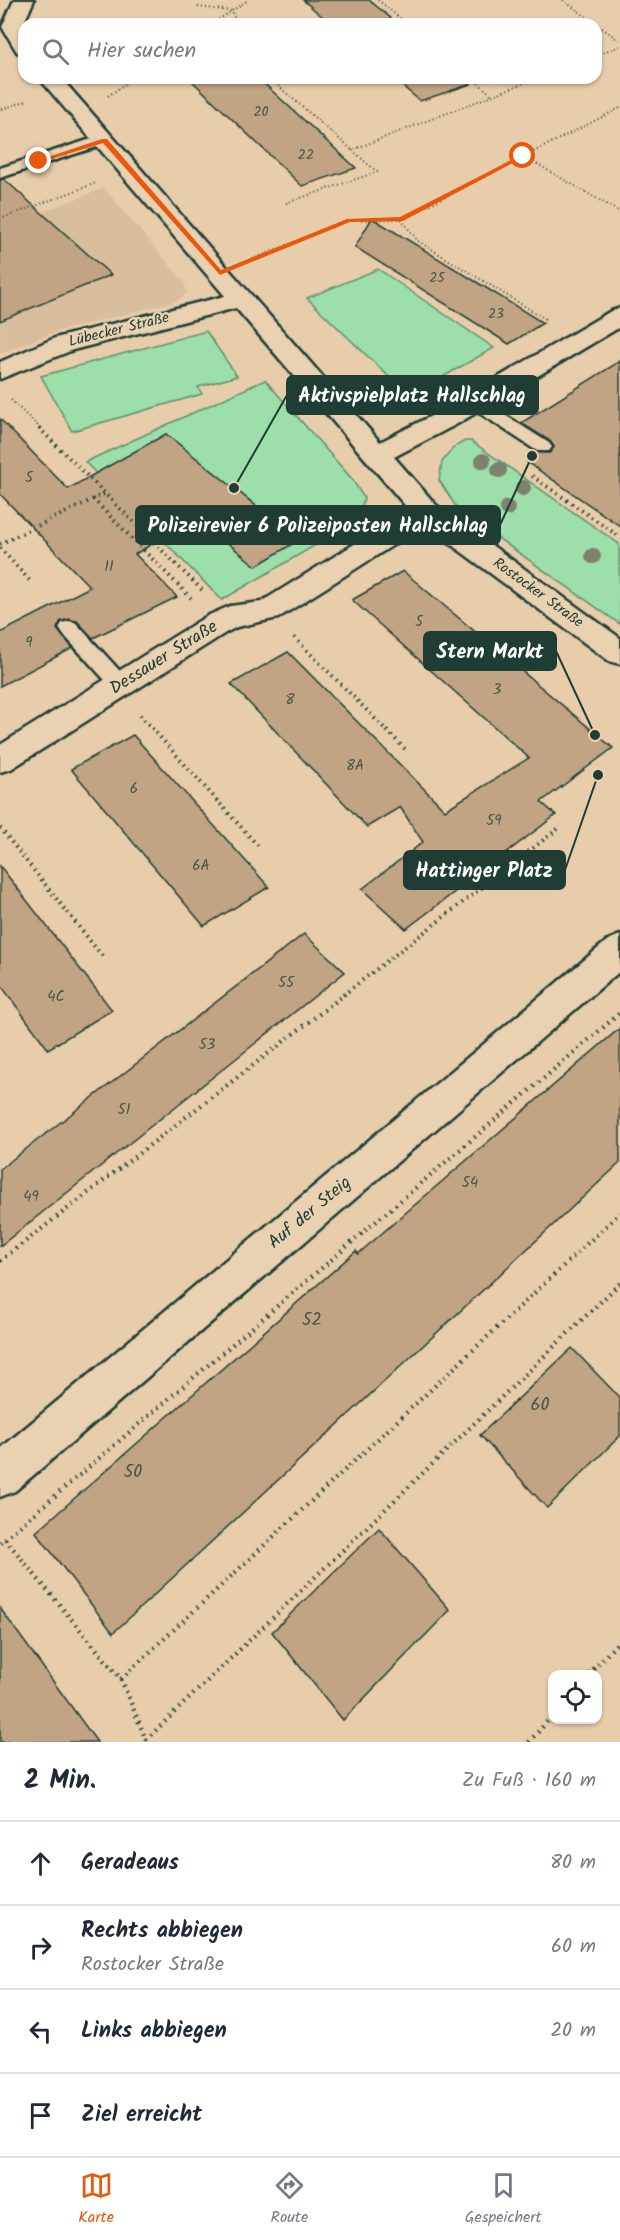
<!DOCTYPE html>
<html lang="de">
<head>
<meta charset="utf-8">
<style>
	:root { --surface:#fff; --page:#f6f6f7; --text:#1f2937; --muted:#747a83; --line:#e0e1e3; --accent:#ea580c }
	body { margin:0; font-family:Kalam,sans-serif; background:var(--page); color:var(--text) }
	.controls { position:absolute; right:18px; bottom:18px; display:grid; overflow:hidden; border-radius:12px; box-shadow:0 2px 4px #0004 }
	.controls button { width:54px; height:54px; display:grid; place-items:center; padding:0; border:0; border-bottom:2px solid var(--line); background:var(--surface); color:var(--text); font:30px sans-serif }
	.stop { position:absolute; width:18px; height:18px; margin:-14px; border:4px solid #ea580c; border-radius:50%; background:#fff }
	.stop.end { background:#ea580c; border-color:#fff; box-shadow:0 2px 6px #0008 }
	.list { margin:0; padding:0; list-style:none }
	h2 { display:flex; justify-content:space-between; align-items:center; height:78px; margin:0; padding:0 24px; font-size:26px }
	h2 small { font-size:20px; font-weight:400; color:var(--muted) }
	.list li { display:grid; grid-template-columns:39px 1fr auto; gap:18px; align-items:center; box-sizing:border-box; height:84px; padding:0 24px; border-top:2px solid var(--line) }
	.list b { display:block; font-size:22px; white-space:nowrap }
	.list p { margin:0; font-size:20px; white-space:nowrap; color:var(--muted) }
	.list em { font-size:20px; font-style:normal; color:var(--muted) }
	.icon { flex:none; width:33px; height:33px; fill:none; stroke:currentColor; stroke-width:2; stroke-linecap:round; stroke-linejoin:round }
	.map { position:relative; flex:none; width:620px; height:1742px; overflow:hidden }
	.search { position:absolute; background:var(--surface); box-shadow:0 2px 4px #0004; left:18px; right:18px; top:18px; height:66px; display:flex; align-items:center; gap:15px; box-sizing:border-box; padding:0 21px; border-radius:18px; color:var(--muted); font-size:22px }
	.sheet { height:414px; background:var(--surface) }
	nav { display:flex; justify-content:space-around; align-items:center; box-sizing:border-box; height:84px; border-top:2px solid var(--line); background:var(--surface); font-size:16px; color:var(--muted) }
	nav a { display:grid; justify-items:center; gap:3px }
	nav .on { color:var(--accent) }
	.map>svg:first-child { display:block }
	.built { fill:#d8be9d }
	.green { fill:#9cdfaa; stroke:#5e8e6f; stroke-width:1.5 }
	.building { fill:#c1a484; stroke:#1f3d34; stroke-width:1.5 }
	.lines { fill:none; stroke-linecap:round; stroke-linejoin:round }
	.service-casing { stroke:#1f3d34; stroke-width:5 }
	.minor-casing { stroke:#1f3d34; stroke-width:5 }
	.path-far2 { stroke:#1f3d34; stroke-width:2; stroke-dasharray:1 3; stroke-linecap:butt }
	.path-far1 { stroke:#1f3d34; stroke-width:4; stroke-dasharray:1.5 4.5; stroke-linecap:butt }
	.path { stroke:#1f3d34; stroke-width:4.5; stroke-dasharray:1.5 5; stroke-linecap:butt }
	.service { fill:#e9d1b1; fill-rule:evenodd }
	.minor { fill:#e9d1b1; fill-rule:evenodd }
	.tree { fill:#7d826d }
	.route { fill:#ea580c }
	.labels { text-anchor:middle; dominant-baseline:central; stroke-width:5; stroke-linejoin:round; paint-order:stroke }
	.far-number-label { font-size:14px; fill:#485748 }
	.far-street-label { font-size:15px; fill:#1f3d34; stroke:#e9d1b1 }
	.number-label { font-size:15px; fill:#485748 }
	.street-label { font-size:18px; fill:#1f3d34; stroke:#e9d1b1 }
	.near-number-label { font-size:18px; fill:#485748 }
	.leader { fill:none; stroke:#1f3d34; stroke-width:2 }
	.callout-dot { fill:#1f3d34; stroke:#e9d1b1; stroke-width:2 }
	.callout { fill:#1f3d34; stroke:#1f3d34; stroke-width:2 }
	.callout-label { font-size:20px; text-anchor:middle; font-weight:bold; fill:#fff }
</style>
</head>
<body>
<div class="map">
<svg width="620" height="1742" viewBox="0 0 620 1742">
	<rect width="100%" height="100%" fill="#e8cdab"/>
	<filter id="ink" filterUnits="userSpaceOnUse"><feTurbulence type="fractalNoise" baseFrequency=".0167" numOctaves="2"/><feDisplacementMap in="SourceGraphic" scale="12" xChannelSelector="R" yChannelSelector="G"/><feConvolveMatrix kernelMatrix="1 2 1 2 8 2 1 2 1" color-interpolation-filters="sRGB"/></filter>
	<g filter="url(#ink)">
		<polygon class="built" points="104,188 184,282 187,293 177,301 59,331 0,353 0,228"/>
		<g class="green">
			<polygon points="378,269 494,348 409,396 307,298"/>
			<polygon points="206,331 237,376 198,387 202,394 72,431 41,376"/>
			<polygon points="265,380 352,479 364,498 358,520 222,600 85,462"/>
			<polygon points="465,441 471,441 619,544 620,624 458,510 439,480 442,462 454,447"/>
		</g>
		<g class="building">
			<polygon points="303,0 369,0 398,24 331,24"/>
			<polygon points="189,78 258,78 356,168 302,186"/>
			<polygon points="393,78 463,78 471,84 420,101"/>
			<polygon points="4,179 111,275 0,321 0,180"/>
			<polygon points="372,218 483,286 543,323 509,344 355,247"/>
			<polygon points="620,361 620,526 527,462 535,452 549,453 554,447 550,441 521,423"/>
			<polygon points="0,419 68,489 166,434 299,540 256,566 197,518 135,554 177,597 93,638 77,621 61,621 57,629 73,648 0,686 0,633 90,587 0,494"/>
			<polygon points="403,571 613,748 541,802 556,815 406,929 362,889 423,842 400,807 367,827 231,684 288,652 445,810 529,758 352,600"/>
			<polygon points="133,735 269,887 204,926 71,769"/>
			<polygon points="0,866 112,1010 48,1049 0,984"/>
			<polygon points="304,934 345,972 0,1246 0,1169"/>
			<polygon points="620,1028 620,1163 113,1633 36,1532 356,1251 358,1254"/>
			<polygon points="572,1348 620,1398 620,1436 547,1508 480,1435"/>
			<polygon points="379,1528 450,1610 343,1720 272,1632"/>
			<polygon points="0,1608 97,1742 0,1742"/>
		</g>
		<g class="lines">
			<defs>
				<g id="service">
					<polygon points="104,135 109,137 112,140 109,143 0,178 0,168"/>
					<polygon points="475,396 549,443 552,447 549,451 537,451 469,406 466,402"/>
					<polygon points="69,621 76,623 128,680 131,685 128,690 121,693 114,690 62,633 59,628 62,623"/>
				</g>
				<g id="minor">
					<polygon points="14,0 34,0 22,27 24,54 17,52 2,27"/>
					<polygon points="39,78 61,78 380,442 439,412 611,311 620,308 620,327 457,424 394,457 436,505 620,638 620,664 609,661 425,525 278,618 237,627 227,632 11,769 0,772 0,745 207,616 230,606 261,602 409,510 236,308 73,350 0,379 0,362 55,338 225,296"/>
					<polygon points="620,935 620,971 15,1491 0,1497 0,1449 608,940"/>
				</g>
			</defs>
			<use href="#service" class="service-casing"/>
			<use href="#minor" class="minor-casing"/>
			<g class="path-far2">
				<polyline points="378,0 407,24"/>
				<polyline points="563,0 620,41"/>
				<polyline points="198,7 232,11 236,24"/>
				<polyline points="212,24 248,0"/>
				<polyline points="596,55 620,46"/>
				<polyline points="269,78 352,150"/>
				<polyline points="472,78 492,95"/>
				<polyline points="108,96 133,78"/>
				<polyline points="2,109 26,101"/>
				<polyline points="523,156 620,212"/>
				<polyline points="286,203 377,172 352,150 537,78"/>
				<polyline points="0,219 96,183"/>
				<polyline points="401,219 418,241 547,320"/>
				<polyline points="253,259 349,220 401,219 620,108"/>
				<polyline points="11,400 41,429"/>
			</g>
			<g class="path-far1">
				<polyline points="39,428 204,592"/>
				<polyline points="532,476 620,537"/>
				<polyline points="93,499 191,598"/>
				<polyline points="0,544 104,494"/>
				<polyline points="0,548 30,581"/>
				<polyline points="294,637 406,750"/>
				<polyline points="140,715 259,847"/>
				<polyline points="0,828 103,957"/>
				<polyline points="343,995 559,828"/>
			</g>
			<g class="path">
				<polyline points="0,1261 345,994"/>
				<polyline points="5,1539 121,1679 147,1742"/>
				<polyline points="0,1543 620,1013"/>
				<polyline points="589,1674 620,1640"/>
				<polyline points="121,1679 620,1213"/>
				<polyline points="146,1740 620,1283"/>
				<polyline points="529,1742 552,1716"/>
			</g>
			<use href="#service" class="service"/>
			<use href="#minor" class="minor"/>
		</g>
		<g class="tree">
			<circle cx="483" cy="461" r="8"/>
			<circle cx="499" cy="470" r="8"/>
			<circle cx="523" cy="488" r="8"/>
			<circle cx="507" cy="508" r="8"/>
			<circle cx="593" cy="556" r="8"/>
		</g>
	</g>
	<polygon class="route" points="102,139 107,139 221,270 347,219 400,217 521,155 526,156 403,221 350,222 220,275 103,143 42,162 36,161"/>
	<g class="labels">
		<g class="far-number-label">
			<text x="261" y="112">20</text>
			<text x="306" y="155">22</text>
			<text x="437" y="278">25</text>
			<text x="496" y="314">23</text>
		</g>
		<g class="far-street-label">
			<text transform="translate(119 330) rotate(-14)">Lübecker Straße</text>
			<text transform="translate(538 593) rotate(36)">Rostocker Straße</text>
		</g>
		<g class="number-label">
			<text x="29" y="478">5</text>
			<text x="109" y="567">11</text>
			<text x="419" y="622">5</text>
			<text x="29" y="643">9</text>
			<text x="497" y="690">3</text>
			<text x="290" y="700">8</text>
			<text x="355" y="766">8A</text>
			<text x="134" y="789">6</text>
			<text x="494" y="821">59</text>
			<text x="201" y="866">6A</text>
			<text x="286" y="983">55</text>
			<text x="56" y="997">4C</text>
			<text x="207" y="1045">53</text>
			<text x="124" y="1110">51</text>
			<text x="470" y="1183">54</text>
			<text x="31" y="1197">49</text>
		</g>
		<g class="street-label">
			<text transform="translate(164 658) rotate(-32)">Dessauer Straße</text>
			<text transform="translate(310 1213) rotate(-40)">Auf der Steig</text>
		</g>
		<g class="near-number-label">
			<text x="312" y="1320">52</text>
			<text x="540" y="1405">60</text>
			<text x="133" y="1472">50</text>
		</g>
	</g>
	<path class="leader" d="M234 488L287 395M532 456L500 525M595 735L556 651M598 775L565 870"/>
	<g class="callout-dot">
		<circle cx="234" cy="488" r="6"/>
		<circle cx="532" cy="456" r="6"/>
		<circle cx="595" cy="735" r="6"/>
		<circle cx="598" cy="775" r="6"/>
	</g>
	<g class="callout">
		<rect x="287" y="376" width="251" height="38" rx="6"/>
		<rect x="136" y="506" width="364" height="38" rx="6"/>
		<rect x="424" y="632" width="132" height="38" rx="6"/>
		<rect x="404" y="851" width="161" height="38" rx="6"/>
	</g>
	<g class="callout-label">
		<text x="412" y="402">Aktivspielplatz Hallschlag</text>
		<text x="318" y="532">Polizeirevier 6 Polizeiposten Hallschlag</text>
		<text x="490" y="658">Stern Markt</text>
		<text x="484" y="877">Hattinger Platz</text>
	</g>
</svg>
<div class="controls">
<button><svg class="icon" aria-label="locate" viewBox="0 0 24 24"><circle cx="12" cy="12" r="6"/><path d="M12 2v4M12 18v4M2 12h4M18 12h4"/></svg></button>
</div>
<div class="stop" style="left:523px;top:156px"></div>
<div class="stop end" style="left:39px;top:161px"></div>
<div class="search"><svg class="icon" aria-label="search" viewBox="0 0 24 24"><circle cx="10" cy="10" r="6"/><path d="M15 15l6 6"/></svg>Hier suchen</div>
</div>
<section class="sheet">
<h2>2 Min.<small>Zu Fuß · 160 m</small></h2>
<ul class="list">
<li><svg class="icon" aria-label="ahead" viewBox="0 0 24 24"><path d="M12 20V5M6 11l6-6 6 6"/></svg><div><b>Geradeaus</b></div><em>80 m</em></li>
<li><svg class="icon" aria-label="right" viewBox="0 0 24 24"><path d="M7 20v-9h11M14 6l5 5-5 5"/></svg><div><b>Rechts abbiegen</b><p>Rostocker Straße</p></div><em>60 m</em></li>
<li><svg class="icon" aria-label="left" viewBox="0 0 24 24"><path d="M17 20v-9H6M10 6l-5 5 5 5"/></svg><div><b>Links abbiegen</b></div><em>20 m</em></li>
<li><svg class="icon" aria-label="arrive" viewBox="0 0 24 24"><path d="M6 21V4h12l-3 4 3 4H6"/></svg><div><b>Ziel erreicht</b></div></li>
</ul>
</section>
<nav>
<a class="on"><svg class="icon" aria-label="map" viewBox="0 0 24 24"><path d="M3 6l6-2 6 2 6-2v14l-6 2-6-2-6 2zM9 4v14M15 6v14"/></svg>Karte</a>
<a><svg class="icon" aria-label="directions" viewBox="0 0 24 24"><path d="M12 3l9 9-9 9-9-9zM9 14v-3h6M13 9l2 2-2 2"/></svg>Route</a>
<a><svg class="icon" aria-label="saved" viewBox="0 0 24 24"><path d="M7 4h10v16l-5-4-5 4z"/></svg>Gespeichert</a>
</nav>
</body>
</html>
